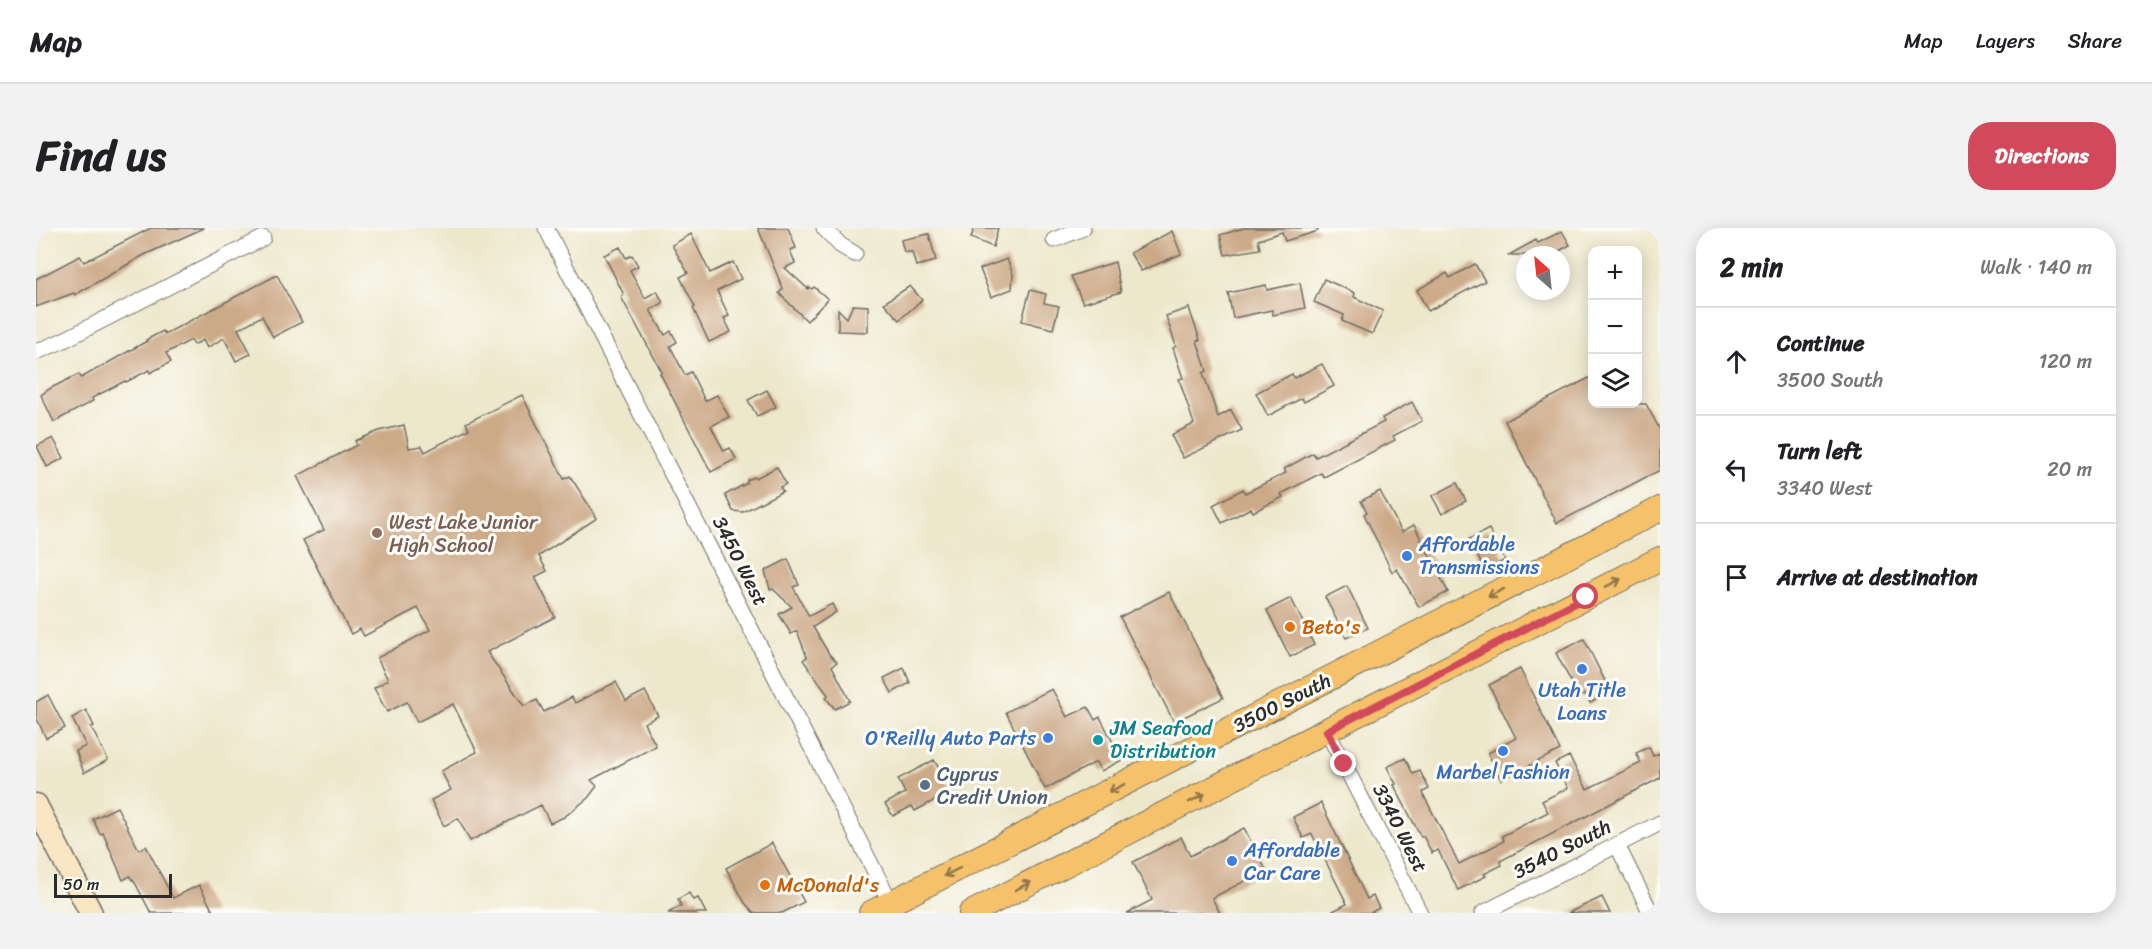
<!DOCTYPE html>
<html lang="en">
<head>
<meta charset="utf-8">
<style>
	:root { --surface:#fff; --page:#f2f2f2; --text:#202124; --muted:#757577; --line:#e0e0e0; --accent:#d1495b }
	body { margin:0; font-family:Sriracha,sans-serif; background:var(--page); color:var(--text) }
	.controls { position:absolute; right:18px; top:18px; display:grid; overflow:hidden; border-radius:12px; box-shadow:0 3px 15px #0003 }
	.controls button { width:54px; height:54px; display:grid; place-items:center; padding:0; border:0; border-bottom:2px solid var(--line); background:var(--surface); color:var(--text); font:30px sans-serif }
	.compass { position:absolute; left:1480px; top:18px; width:54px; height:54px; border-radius:50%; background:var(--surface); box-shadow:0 3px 15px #0003; rotate:333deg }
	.scale { position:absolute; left:18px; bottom:15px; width:118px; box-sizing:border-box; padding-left:6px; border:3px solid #2b2b2b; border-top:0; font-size:16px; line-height:21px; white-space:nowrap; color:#2b2b2b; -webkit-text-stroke:4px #fdfcf7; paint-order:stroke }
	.stop { position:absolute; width:18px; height:18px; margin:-14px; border:4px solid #d1495b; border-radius:50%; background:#fff }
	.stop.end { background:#d1495b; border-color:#fff; box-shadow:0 2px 6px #0008 }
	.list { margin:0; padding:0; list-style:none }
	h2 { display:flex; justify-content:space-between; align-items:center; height:78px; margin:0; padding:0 24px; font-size:26px }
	h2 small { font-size:20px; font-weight:400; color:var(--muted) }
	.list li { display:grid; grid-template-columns:39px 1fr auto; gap:18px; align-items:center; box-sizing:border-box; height:108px; padding:0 24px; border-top:2px solid var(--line) }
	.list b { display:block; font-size:22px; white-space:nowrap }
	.list p { margin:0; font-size:20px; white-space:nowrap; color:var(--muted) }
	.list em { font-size:20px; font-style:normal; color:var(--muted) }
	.icon { flex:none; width:33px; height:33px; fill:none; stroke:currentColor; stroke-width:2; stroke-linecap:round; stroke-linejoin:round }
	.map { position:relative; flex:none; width:1624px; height:685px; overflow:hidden; border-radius:24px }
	header { display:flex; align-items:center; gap:36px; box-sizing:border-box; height:84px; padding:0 30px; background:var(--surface); border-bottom:2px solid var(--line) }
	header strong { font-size:28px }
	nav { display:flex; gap:33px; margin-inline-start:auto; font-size:21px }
	.intro { display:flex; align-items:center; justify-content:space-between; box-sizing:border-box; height:144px; padding:0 36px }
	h1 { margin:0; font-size:42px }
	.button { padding:15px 27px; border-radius:24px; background:var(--accent); color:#fff; font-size:21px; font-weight:700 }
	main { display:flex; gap:36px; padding:0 36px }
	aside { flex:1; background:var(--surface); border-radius:24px; box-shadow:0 3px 15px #0003 }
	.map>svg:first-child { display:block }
	.building { fill:#cca987 }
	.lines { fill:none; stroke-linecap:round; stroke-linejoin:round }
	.street-casing { stroke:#6f6d63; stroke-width:17 }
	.secondary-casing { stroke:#6f6d63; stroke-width:25 }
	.primary-casing { stroke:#6f6d63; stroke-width:26 }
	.street { stroke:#fff; stroke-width:15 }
	.secondary { stroke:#fbe6c4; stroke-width:22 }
	.primary { stroke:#f5c16b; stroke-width:24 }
	.oneway { stroke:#90764b }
	.route { stroke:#d1495b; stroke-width:8 }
	.education-dot { fill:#8d6e63; stroke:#fdfcf7; stroke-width:2 }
	.shop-dot { fill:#3f7fe0; stroke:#fdfcf7; stroke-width:2 }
	.food-dot { fill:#e8710a; stroke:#fdfcf7; stroke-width:2 }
	.culture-dot { fill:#0f9aa8; stroke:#fdfcf7; stroke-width:2 }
	.service-dot { fill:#5c6f8a; stroke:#fdfcf7; stroke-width:2 }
	.labels { text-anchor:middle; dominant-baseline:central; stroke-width:6; stroke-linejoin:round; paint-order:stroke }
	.education-label { font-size:20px; fill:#785e54; stroke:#fdfcf7; text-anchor:start }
	.shop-label { font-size:20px; fill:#366cbe; stroke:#fdfcf7; text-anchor:start }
	.street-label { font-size:20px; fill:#2b2b2b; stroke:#fdfcf7 }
	.food-label { font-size:20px; fill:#c56008; stroke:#fdfcf7; text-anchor:start }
	.culture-label { font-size:20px; fill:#0d838f; stroke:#fdfcf7; text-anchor:start }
	.service-label { font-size:20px; fill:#4e5e75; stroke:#fdfcf7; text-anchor:start }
</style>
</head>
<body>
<header>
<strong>Map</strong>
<nav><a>Map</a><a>Layers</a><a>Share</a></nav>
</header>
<div class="intro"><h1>Find us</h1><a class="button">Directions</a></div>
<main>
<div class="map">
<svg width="1624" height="685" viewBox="0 0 1624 685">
	<rect width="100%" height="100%" fill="#fdfcf7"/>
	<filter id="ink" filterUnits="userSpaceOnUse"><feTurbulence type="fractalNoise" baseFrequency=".0167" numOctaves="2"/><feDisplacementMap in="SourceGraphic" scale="12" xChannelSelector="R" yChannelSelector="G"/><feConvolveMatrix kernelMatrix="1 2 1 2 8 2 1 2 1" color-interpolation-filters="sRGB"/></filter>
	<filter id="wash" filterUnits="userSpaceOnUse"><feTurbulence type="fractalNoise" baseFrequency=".008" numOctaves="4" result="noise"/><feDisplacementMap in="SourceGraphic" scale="24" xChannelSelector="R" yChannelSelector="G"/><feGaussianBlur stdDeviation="1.35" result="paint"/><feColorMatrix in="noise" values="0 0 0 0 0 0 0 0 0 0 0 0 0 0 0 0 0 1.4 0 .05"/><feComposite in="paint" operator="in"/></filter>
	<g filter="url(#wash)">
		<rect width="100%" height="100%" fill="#ede8cc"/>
		<g id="blocks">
			<g class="building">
				<polygon points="115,0 168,0 108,27 39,67 38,65 0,79 0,51 44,28 48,34"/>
				<polygon points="722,0 752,0 760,20 754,22 759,35 749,40 772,61 773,59 776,61 778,59 792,71 771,93 743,65 747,61"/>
				<polygon points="938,0 962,0 957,19 935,10"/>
				<polygon points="1208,0 1282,0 1282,3 1249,13 1246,4 1222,12 1224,21 1189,27 1184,7"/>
				<polygon points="1136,3 1145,26 1105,43 1094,25"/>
				<polygon points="1526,3 1534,17 1516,27 1473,27 1500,12 1502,15"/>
				<polygon points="655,6 674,45 697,34 705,51 681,63 693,88 688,90 695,104 673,114 657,80 659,79 644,49 652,45 636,17"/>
				<polygon points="893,6 900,33 880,38 876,24 868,24 865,12"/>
				<polygon points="584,19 590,30 596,27 602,38 594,42 609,70 621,63 627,75 614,82 629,107 635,103 641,114 634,118 649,147 655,144 669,173 681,167 693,189 675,198 688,223 694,220 700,231 675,244 624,145 626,144 585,69 588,67 568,27"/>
				<polygon points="971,31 977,46 976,61 955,69 944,41"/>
				<polygon points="1079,34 1085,64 1047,75 1035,48"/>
				<polygon points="1439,36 1449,53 1392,83 1381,62 1411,45 1414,50"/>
				<polygon points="241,47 266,94 237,109 226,88 202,101 215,126 200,133 188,110 171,120 167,112 158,117 155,112 130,125 135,134 114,145 113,142 90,154 89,153 56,170 57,173 18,194 5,167 15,160 43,146 45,150 111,113 110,112 127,103 129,106"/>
				<polygon points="1288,51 1319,65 1318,69 1347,83 1336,106 1306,93 1308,87 1278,74"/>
				<polygon points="1264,55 1269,80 1237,87 1236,82 1197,90 1192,65 1230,57 1231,62"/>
				<polygon points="874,58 886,72 863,92 848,75"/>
				<polygon points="994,62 1010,66 1008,75 1023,78 1017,101 986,93"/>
				<polygon points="817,77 832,78 832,104 802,103 802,81 811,90"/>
				<polygon points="1153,80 1164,112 1161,113 1171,143 1167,145 1182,189 1195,182 1206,202 1147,230 1135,207 1158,196 1143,151 1147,150 1137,120 1140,118 1130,88"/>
				<polygon points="1286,136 1298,158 1268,174 1266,170 1232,188 1220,165 1256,146 1258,150"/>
				<polygon points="1557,148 1557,176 1610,176 1624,202 1624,242 1521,295 1469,193"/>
				<polygon points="731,162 740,179 721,188 712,172"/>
				<polygon points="486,167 528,251 534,248 561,290 503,328 511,343 499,349 519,389 451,424 488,478 501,472 508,484 536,469 539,475 580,454 590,473 609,463 622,488 608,495 620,518 555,552 561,558 552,570 528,589 514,595 505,577 434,613 422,590 408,598 395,572 415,562 405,543 441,524 417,476 381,494 371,474 351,484 338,460 352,452 341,430 394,402 382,380 328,408 324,401 315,406 267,312 288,302 261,248 321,217 319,213 343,203 368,197 373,220 386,218 389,224 433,201 430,195"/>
				<polygon points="1376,174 1386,193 1357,208 1359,212 1288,249 1285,245 1245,266 1247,269 1217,284 1215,280 1186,295 1177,277 1207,261 1209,265 1250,245 1248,241 1277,225 1280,229 1348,194 1346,190"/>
				<polygon points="17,210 28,230 11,239 1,218"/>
				<polygon points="741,239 750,256 744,259 747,263 707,284 697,283 689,267 711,255 711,252 718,249 720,250"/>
				<polygon points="1421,255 1430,273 1406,286 1396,268"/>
				<polygon points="1344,263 1366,304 1378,297 1412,364 1383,379 1361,341 1356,344 1328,286 1331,284 1325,273"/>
				<polygon points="1453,301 1469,332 1449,343 1433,311"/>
				<polygon points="752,331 763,357 757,359 773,388 796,376 800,384 777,399 793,426 801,434 796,438 814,473 799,481 790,470 792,467 767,432 771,429 761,403 755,406 743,386 756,379 737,361 734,361 729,343"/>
				<polygon points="1311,358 1332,400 1310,410 1289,369"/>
				<polygon points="1133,364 1187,470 1138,494 1084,389"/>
				<polygon points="1255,370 1278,417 1254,429 1231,382"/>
				<polygon points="1548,411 1571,457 1566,460 1570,467 1554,475 1549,466 1543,469 1520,425"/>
				<polygon points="868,440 874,455 856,465 848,450"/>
				<polygon points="1484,441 1524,522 1465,552 1452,525 1480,510 1453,457"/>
				<polygon points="1016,461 1031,489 1052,479 1059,492 1064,489 1086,532 1065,543 1060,534 1009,561 970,484"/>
				<polygon points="12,467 29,500 10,510 0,489 0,474"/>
				<polygon points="50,482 58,498 55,499 72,532 48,545 40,523 50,518 36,490"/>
				<polygon points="1613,519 1617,528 1624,525 1624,550 1464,633 1466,637 1448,646 1450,648 1422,662 1402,622 1396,625 1387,608 1385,609 1358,557 1360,556 1351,539 1369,530 1377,546 1384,543 1393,561 1387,564 1388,568 1423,636 1468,613 1466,608 1512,584 1506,573 1532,560 1519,535 1533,528 1551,561 1605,535 1600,525"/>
				<polygon points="898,532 916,563 879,583 876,578 857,588 849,576 869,565 862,551"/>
				<polygon points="1285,575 1331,671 1337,668 1343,680 1334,685 1293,685 1311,676 1276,606 1267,610 1257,589"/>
				<polygon points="81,579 103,622 110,618 137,670 163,657 178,685 115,685 97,651 96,652 94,648 87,652 67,605 64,606 57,591"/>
				<polygon points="1208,600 1230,642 1176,670 1184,685 1091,685 1116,672 1097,634 1145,609 1154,628"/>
				<polygon points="736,615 768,674 746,685 718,685 709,675 690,640"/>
				<polygon points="653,665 657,672 662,670 670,685 632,685 645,678 642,671"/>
				<polygon points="1566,669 1574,685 1532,685"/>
			</g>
		</g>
	</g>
	<g filter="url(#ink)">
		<use href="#blocks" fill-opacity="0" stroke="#6f6d63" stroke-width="1.5"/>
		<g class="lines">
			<defs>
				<g id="street">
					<polyline points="510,0 858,681"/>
					<polyline points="788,0 804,17 819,26"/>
					<polyline points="1018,12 1047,0"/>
					<polyline points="0,124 26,113 227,10"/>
					<polyline points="1291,503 1384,685"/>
					<polyline points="1581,617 1615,685"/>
					<polyline points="1447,685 1624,595"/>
				</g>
				<polyline id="secondary" points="0,577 55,685"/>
				<g id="primary">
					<polyline points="835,685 1624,281"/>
					<polyline points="935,685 1624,331"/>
				</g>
			</defs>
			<use href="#street" class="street-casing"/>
			<use href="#secondary" class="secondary-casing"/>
			<use href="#primary" class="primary-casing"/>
			<use href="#street" class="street"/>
			<use href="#secondary" class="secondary"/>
			<use href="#primary" class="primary"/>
		</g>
		<defs><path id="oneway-shaft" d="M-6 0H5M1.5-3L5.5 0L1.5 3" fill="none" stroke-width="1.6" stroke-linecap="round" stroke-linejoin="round" transform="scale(1.5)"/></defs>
		<g class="oneway">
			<use href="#oneway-shaft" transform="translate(1577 355) rotate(-27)"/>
			<use href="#oneway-shaft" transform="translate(1460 365) rotate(153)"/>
			<use href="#oneway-shaft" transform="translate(1081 560) rotate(153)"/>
			<use href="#oneway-shaft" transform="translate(1161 570) rotate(-27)"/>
			<use href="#oneway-shaft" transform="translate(916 644) rotate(153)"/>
			<use href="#oneway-shaft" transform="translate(987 658) rotate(-27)"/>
		</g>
	</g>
	<g class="lines" filter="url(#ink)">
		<polyline class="route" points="1308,536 1291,503 1550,369"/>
	</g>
	<circle class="education-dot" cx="341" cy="305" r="6"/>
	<g class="shop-dot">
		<circle cx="1371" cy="328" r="6"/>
		<circle cx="1546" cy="441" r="6"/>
		<circle cx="1012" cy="510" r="6"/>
		<circle cx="1467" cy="523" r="6"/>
		<circle cx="1196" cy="633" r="6"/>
	</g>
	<g class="food-dot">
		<circle cx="1254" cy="399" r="6"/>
		<circle cx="729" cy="657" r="6"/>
	</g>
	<circle class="culture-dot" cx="1062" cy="512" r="6"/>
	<circle class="service-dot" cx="889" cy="557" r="6"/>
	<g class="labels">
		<g class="education-label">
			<text x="353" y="294">West Lake Junior<tspan x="353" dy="23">High School</tspan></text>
		</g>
		<g class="shop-label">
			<text x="1383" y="316">Affordable<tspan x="1383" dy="23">Transmissions</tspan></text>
			<text x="1546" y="462" text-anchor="middle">Utah Title<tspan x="1546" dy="23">Loans</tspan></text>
			<text x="1000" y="510" text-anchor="end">O'Reilly Auto Parts</text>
			<text x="1467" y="544" text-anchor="middle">Marbel Fashion</text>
			<text x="1208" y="622">Affordable<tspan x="1208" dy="23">Car Care</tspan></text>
		</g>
		<g class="street-label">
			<text transform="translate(704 333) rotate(63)">3450 West</text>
			<text transform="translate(1246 475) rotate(-27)">3500 South</text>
			<text transform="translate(1364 600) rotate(63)">3340 West</text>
			<text transform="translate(1526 621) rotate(-27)">3540 South</text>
		</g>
		<g class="food-label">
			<text x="1266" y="399">Beto's</text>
			<text x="741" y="657">McDonald's</text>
		</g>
		<g class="culture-label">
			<text x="1074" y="500">JM Seafood<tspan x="1074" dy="23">Distribution</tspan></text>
		</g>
		<g class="service-label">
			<text x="901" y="546">Cyprus<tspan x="901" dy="23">Credit Union</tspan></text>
		</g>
	</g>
</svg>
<div class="controls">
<button>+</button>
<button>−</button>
<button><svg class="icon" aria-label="layers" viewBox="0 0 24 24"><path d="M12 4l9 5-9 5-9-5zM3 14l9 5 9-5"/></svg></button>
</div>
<svg class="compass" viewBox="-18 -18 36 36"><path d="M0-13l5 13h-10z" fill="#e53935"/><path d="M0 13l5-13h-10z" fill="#757577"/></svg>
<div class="scale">50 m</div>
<div class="stop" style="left:1550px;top:369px"></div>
<div class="stop end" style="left:1308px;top:536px"></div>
</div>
<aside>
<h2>2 min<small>Walk · 140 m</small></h2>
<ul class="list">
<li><svg class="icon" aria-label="ahead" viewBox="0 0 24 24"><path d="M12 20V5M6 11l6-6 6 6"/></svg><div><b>Continue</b><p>3500 South</p></div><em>120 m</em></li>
<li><svg class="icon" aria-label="left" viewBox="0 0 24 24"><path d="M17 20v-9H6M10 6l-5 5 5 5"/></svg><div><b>Turn left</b><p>3340 West</p></div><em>20 m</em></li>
<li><svg class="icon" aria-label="arrive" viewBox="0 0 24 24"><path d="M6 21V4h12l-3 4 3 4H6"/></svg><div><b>Arrive at destination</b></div></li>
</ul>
</aside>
</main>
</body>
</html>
